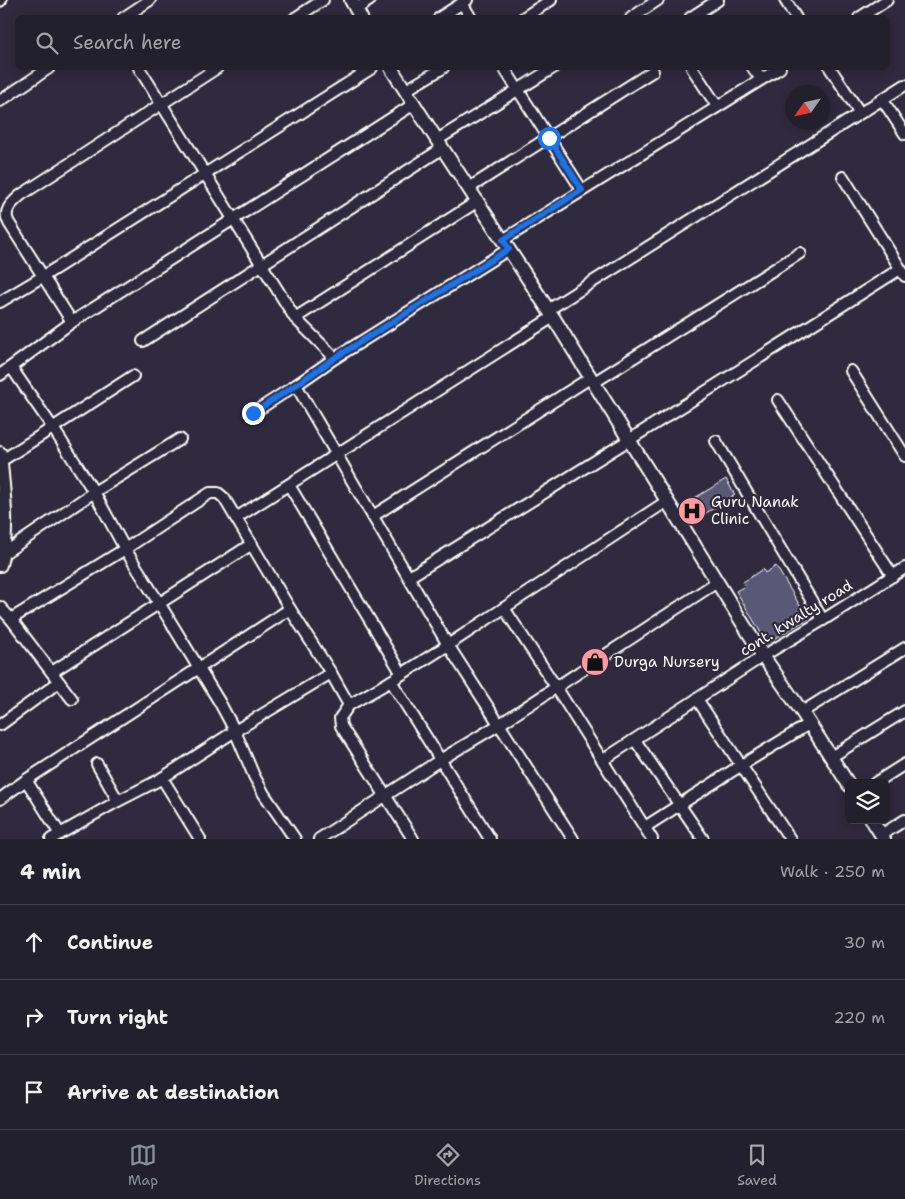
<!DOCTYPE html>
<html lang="en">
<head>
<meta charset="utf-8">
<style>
	:root { --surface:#23202e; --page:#2b2836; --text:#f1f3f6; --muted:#a3a3aa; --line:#403e4a; --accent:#8c9099 }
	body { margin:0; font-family:"Shantell Sans",sans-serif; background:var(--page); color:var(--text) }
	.controls { position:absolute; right:15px; bottom:15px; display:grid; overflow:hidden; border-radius:8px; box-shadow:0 2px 12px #0003 }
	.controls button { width:45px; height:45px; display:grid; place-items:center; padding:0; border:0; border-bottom:1px solid var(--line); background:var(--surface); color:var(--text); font:25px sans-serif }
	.compass { position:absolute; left:785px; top:85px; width:45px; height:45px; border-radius:50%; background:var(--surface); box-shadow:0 2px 12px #0003; rotate:236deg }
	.stop { position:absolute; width:15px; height:15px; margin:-11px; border:4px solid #1a73e8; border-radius:50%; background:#fff }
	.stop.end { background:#1a73e8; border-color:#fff; box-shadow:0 1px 5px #0008 }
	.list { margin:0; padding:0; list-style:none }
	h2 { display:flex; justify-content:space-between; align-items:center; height:65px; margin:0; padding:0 20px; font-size:21px }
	h2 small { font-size:16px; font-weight:400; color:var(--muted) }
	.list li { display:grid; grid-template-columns:32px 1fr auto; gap:15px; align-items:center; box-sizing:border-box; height:75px; padding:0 20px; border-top:1px solid var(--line) }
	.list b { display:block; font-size:19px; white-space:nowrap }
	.list em { font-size:16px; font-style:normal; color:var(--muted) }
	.icon { flex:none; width:28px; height:28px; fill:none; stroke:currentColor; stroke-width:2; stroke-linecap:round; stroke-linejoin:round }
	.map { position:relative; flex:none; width:905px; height:839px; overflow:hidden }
	.search { position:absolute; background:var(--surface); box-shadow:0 2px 12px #0003; left:15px; right:15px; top:15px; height:55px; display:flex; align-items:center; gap:12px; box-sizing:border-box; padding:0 18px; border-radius:8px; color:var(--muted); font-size:19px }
	.sheet { height:290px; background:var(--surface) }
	nav { display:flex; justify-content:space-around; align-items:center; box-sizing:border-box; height:70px; border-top:1px solid var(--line); background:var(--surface); font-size:14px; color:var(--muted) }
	nav a { display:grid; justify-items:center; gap:2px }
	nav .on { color:var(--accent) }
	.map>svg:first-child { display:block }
	.building { fill:#5a5875; stroke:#fff }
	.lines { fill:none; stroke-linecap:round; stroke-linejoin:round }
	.minor-casing { stroke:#fff; stroke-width:14 }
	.tertiary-casing { stroke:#fff; stroke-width:16 }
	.minor { stroke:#2f2a3d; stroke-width:10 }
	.tertiary { stroke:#2f2a3d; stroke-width:12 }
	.route { stroke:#1a73e8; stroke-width:6 }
	.labels { text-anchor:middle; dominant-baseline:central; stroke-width:4.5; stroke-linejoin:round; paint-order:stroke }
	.poi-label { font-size:15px; fill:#fff; stroke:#2f2a3d; text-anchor:start }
	.street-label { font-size:15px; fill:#fff; stroke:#2f2a3d }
</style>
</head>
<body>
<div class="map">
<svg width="905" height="839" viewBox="0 0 905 839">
	<rect width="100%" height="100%" fill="#2f2a3d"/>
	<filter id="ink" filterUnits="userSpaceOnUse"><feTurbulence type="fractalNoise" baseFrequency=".02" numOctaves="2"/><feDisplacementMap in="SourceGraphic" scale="10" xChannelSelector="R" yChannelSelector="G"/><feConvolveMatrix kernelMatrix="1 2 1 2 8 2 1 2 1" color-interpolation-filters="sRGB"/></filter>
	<g filter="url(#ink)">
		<g class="building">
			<polygon points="726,479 735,495 690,523 680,507"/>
			<polygon points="776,566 808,619 767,643 736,591 745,586 743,582 763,569 765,573"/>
		</g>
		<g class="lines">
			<defs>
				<g id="minor">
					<polyline points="785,0 796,18"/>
					<polyline points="0,1 1,0"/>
					<polyline points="462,3 471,18"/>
					<polyline points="356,9 370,0"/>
					<polyline points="123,18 150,0"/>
					<polyline points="295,18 323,0"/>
					<polyline points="439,18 467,0"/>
					<polyline points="523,18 551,0"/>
					<polyline points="631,18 658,0"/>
					<polyline points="690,18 718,0"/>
					<polyline points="859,18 887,0"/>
					<polyline points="139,68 295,318 335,358"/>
					<polyline points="504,68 582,190"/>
					<polyline points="692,68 717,106"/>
					<polyline points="753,68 761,79"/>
					<polyline points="830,68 860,113"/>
					<polyline points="406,90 443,68"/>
					<polyline points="882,99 905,134"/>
					<polyline points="0,101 49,68"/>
					<polyline points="437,140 553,68"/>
					<polyline points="843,177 905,276"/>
					<polyline points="469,188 653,71"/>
					<polyline points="503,240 780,68"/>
					<polyline points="0,302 42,277 372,68"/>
					<polyline points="548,310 905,85"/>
					<polyline points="295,318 478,201"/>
					<path d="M72 322 9 223C2 211 12 203 21 195L217 68"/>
					<polyline points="143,341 443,148"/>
					<polyline points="11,367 53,428 94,492 125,549 210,493 218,493 224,498 290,609 331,673 349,705 391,681 448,645 504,608 667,501"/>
					<polyline points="851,371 905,456"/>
					<polyline points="0,375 72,322 414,104"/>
					<polyline points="593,383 800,253"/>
					<polyline points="296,385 448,645 573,839"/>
					<polyline points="778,400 893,576"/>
					<polyline points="253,413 296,385 335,358 509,249"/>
					<polyline points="716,441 823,620"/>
					<polyline points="1,461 133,376"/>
					<polyline points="289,485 402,674"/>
					<polyline points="373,516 590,378"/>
					<polyline points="236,518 553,317"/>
					<polyline points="3,554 94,492 180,439"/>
					<polyline points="409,577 629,440 900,269"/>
					<polyline points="0,607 11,619 72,699"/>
					<polyline points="504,608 556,687 652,839"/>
					<polyline points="11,619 125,549 159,603 220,703 235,731 254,776 264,794 295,839"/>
					<polyline points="52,672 252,544"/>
					<polyline points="391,681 490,839"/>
					<polyline points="697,699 790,839"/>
					<polyline points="349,705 340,718 341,726 413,839"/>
					<polyline points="802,712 905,648"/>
					<polyline points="0,725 59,682"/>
					<polyline points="635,740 703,839"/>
					<polyline points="831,757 905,711"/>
					<polyline points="603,760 763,656 823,620 905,568"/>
					<polyline points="97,764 118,801"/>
					<polyline points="162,778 200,839"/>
					<polyline points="26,780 60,834"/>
					<polyline points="875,783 905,764"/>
					<polyline points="0,799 26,780 290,609"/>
					<polyline points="645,827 740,766 809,724"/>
					<polyline points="881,835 905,820"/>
					<polyline points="51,839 118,801 159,780 235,731 331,673"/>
					<polyline points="319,839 440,760 500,724 717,582"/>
				</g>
				<g id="tertiary">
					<polyline points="351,0 361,18"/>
					<polyline points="391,68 437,140 553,317 763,656 802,712 849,785"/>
					<path d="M0 453C3 490 10 528 0 565"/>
					<polyline points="872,820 884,839"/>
				</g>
			</defs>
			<use href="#minor" class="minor-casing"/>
			<use href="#tertiary" class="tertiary-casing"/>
			<use href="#minor" class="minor"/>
			<use href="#tertiary" class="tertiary"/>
		</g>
	</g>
	<g class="lines" filter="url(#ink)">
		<polyline class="route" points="253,413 296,385 335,358 509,249 503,240 582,190 549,138"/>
	</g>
	<defs>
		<symbol id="hospital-disc" viewBox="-11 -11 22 22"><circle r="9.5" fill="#ff9aa2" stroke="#2f2a3d"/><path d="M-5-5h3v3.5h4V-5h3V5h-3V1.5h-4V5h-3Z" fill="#111"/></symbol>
		<symbol id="shop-disc" viewBox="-11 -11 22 22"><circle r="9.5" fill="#ff9aa2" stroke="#2f2a3d"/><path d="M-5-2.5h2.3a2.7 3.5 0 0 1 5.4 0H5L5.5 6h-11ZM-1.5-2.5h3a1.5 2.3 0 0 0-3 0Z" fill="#111"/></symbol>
	</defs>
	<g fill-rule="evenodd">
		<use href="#hospital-disc" x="676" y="495" width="32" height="32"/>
		<use href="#shop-disc" x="579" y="646" width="32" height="32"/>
	</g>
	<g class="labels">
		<g class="poi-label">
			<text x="711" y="502">Guru Nanak<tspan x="711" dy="17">Clinic</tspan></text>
			<text x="614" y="662">Durga Nursery</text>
		</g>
		<g class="street-label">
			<text transform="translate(796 618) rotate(-32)">cont. kwalty road</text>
		</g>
	</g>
</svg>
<div class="controls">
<button><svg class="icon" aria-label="layers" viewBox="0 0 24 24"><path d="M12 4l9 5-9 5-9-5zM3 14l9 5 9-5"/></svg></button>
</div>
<svg class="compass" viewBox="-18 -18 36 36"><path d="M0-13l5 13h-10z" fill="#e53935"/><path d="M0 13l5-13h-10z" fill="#a3a3aa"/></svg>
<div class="stop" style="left:549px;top:138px"></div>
<div class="stop end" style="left:253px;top:413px"></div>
<div class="search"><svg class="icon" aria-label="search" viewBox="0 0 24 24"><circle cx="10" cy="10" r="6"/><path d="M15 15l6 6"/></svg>Search here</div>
</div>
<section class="sheet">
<h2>4 min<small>Walk · 250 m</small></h2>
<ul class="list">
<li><svg class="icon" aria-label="ahead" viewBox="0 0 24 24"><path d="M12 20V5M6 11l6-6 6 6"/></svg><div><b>Continue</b></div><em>30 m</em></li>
<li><svg class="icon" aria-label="right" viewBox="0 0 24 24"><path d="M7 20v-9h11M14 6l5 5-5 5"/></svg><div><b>Turn right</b></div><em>220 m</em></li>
<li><svg class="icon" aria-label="arrive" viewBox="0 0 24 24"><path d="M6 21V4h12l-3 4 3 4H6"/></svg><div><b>Arrive at destination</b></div></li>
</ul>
</section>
<nav>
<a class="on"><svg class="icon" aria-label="map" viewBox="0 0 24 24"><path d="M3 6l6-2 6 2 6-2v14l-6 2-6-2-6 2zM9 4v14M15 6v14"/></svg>Map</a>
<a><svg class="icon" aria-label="directions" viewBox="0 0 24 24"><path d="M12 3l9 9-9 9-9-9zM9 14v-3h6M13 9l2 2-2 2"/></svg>Directions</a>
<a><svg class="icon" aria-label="saved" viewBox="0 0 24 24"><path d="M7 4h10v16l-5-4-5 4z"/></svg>Saved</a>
</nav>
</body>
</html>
